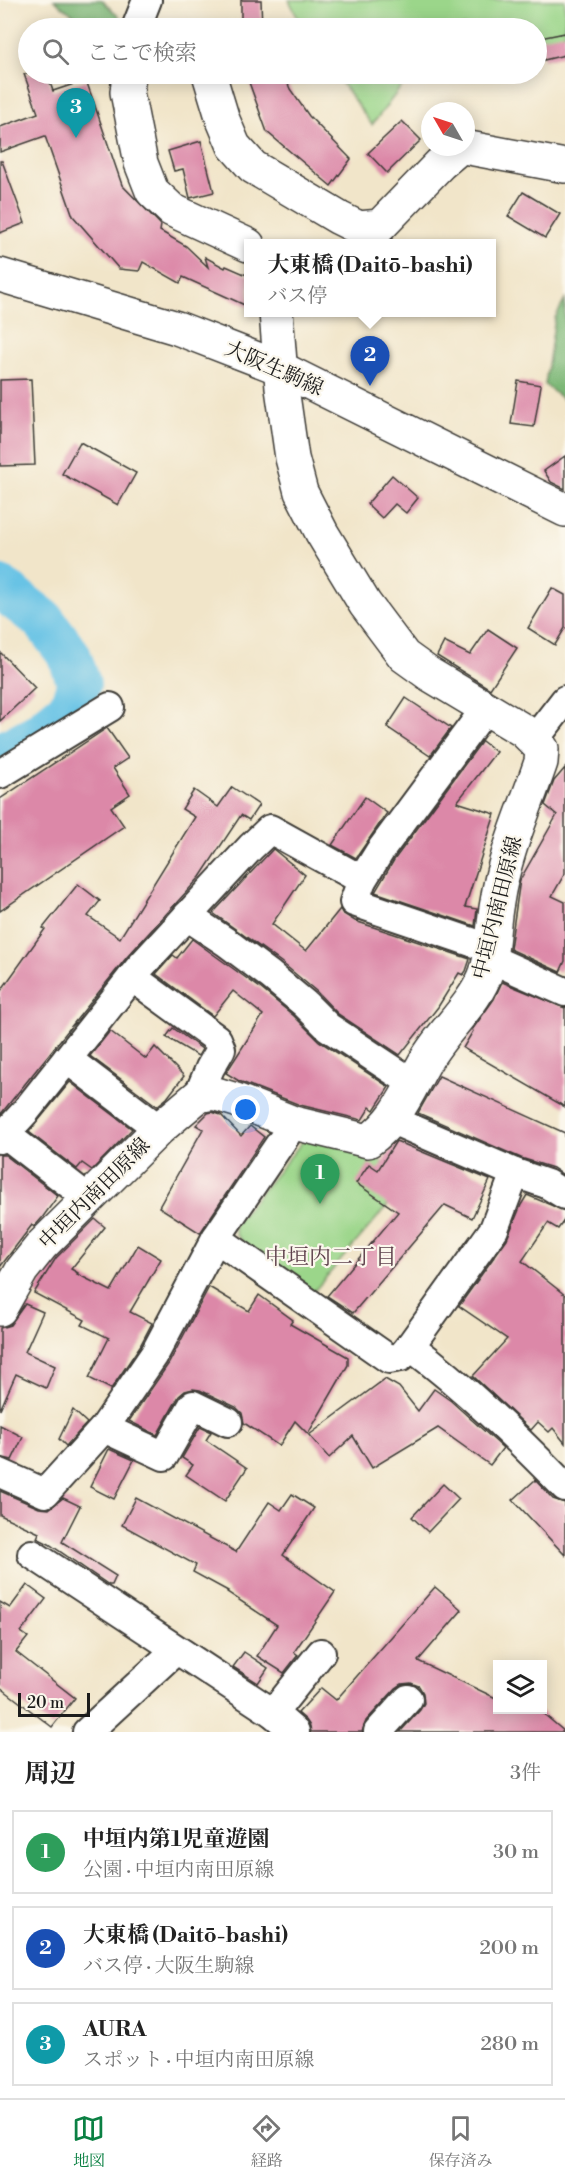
<!DOCTYPE html>
<html lang="ja">
<head>
<meta charset="utf-8">
<style>
	:root { --surface:#fff; --page:#f6f6f6; --text:#222; --muted:#767676; --line:#e0e0e0; --accent:#0b8043 }
	body { margin:0; font-family:"Libre Bodoni","Noto Serif JP",serif; background:var(--page); color:var(--text) }
	.controls { position:absolute; right:18px; bottom:18px; display:grid; overflow:hidden; border-radius:0px; box-shadow:0 3px 15px #0003 }
	.controls button { width:54px; height:54px; display:grid; place-items:center; padding:0; border:0; border-bottom:2px solid var(--line); background:var(--surface); color:var(--text); font:30px sans-serif }
	.compass { position:absolute; left:421px; top:102px; width:54px; height:54px; border-radius:50%; background:var(--surface); box-shadow:0 3px 15px #0003; rotate:309deg }
	.scale { position:absolute; left:18px; bottom:15px; width:72px; box-sizing:border-box; padding-left:6px; border:3px solid #1c1c1c; border-top:0; font-size:16px; line-height:21px; white-space:nowrap; color:#1c1c1c; -webkit-text-stroke:4px #fbf7ec; paint-order:stroke }
	.you { position:absolute; left:246px; top:1110px; width:21px; height:21px; margin:-15px; border:4px solid #fff; border-radius:50%; background:#1a73e8; box-shadow:0 0 0 9px #1a73e833 }
	.badge { display:grid; place-items:center; width:39px; height:39px; border-radius:50%; background:var(--accent); color:#fff; font-size:20px; font-weight:700 }
	.pin { position:absolute; translate:-50% -50px; filter:drop-shadow(0 2px 3px #0008) }
	.pin::after { content:''; position:absolute; top:32px; width:21px; height:18px; background:inherit; clip-path:polygon(0 0,100% 0,50% 100%) }
	.popup { position:absolute; left:244px; top:239px; width:252px; height:78px; box-sizing:border-box; display:grid; place-content:center; border-radius:0px; background:var(--surface); filter:drop-shadow(0 2px 4px #0005); font-size:20px; white-space:nowrap; color:var(--muted) }
	.popup b { font-size:22px; color:var(--text) }
	.popup::after { content:''; position:absolute; left:50%; top:100%; margin-left:-12px; border:12px solid transparent; border-top-color:var(--surface) }
	.list { margin:0; padding:0; list-style:none }
	h2 { display:flex; justify-content:space-between; align-items:center; height:78px; margin:0; padding:0 24px; font-size:26px }
	h2 small { font-size:20px; font-weight:400; color:var(--muted) }
	.list li { display:grid; grid-template-columns:39px 1fr auto; gap:18px; align-items:center; box-sizing:border-box; height:84px; margin:0 12px 12px; padding:0 12px; border:2px solid var(--line); border-radius:0px }
	.list b { display:block; font-size:22px; white-space:nowrap }
	.list p { margin:0; font-size:20px; white-space:nowrap; color:var(--muted) }
	.list em { font-size:20px; font-style:normal; color:var(--muted) }
	.icon { flex:none; width:33px; height:33px; fill:none; stroke:currentColor; stroke-width:2; stroke-linecap:round; stroke-linejoin:round }
	.map { position:relative; flex:none; width:565px; height:1732px; overflow:hidden }
	.search { position:absolute; background:var(--surface); box-shadow:0 3px 15px #0003; left:18px; right:18px; top:18px; height:66px; display:flex; align-items:center; gap:15px; box-sizing:border-box; padding:0 21px; border-radius:33px; color:var(--muted); font-size:22px }
	.sheet { height:366px; background:var(--surface) }
	nav { display:flex; justify-content:space-around; align-items:center; box-sizing:border-box; height:84px; border-top:2px solid var(--line); background:var(--surface); font-size:16px; color:var(--muted) }
	nav a { display:grid; justify-items:center; gap:3px }
	nav .on { color:var(--accent) }
	.map>svg:first-child { display:block }
	.green { fill:#9bd68a; stroke:#5c7953; stroke-width:1.5 }
	.forest { fill:#7cb776; stroke:#4c6a49; stroke-width:1.5 }
	.lines { fill:none; stroke-linecap:round; stroke-linejoin:round }
	.river { stroke:#67c3e5; stroke-width:44 }
	.building { fill:#dc88a8 }
	.minor-casing { stroke:#3c3a36; stroke-width:32 }
	.major-casing { stroke:#3c3a36; stroke-width:36 }
	.minor { stroke:#fff; stroke-width:28 }
	.major { stroke:#fff; stroke-width:33 }
	.labels { text-anchor:middle; dominant-baseline:central; stroke-width:4.5; stroke-linejoin:round; paint-order:stroke }
	.street-label { font-size:21px; fill:#1c1c1c; stroke:#fbf7ec }
	.neighbourhood-label { font-size:22px; fill:#5f424d; stroke:#fbf7ec }
</style>
</head>
<body>
<div class="map">
<svg width="565" height="1732" viewBox="0 0 565 1732">
	<rect width="100%" height="100%" fill="#fbf7ec"/>
	<filter id="ink" filterUnits="userSpaceOnUse"><feTurbulence type="fractalNoise" baseFrequency=".0167" numOctaves="2"/><feDisplacementMap in="SourceGraphic" scale="12" xChannelSelector="R" yChannelSelector="G"/><feConvolveMatrix kernelMatrix="1 2 1 2 8 2 1 2 1" color-interpolation-filters="sRGB"/></filter>
	<filter id="wash" filterUnits="userSpaceOnUse"><feTurbulence type="fractalNoise" baseFrequency=".008" numOctaves="4" result="noise"/><feDisplacementMap in="SourceGraphic" scale="24" xChannelSelector="R" yChannelSelector="G"/><feGaussianBlur stdDeviation="1.35" result="paint"/><feColorMatrix in="noise" values="0 0 0 0 0 0 0 0 0 0 0 0 0 0 0 0 0 1.4 0 .05"/><feComposite in="paint" operator="in"/></filter>
	<g filter="url(#wash)">
		<rect width="100%" height="100%" fill="#f1e5c9"/>
		<g class="green">
			<polygon points="289,0 565,0 565,35 537,41 536,28 469,28 464,26 459,28 303,28"/>
			<polygon points="335,74 411,74 372,125"/>
			<polygon points="307,1136 361,1146 407,1183 304,1303 236,1235 234,1225"/>
		</g>
		<g class="forest">
			<polygon points="54,0 102,0 128,26 126,28 90,28"/>
			<polygon points="565,300 565,401 545,385 555,318"/>
		</g>
		<g class="lines">
			<polyline class="river" points="0,587 43,620 69,655 79,684 70,708 39,734 0,755"/>
		</g>
		<g id="blocks">
			<g class="building">
				<polygon points="241,0 261,0 262,28 241,28"/>
				<polygon points="565,33 565,55 544,60 540,38"/>
				<polygon points="24,74 47,74 53,91 86,80 122,185 161,225 160,231 186,246 208,267 205,257 225,268 226,266 249,276 249,307 183,277 180,283 143,262 139,271 119,269 73,216 45,136 0,152 0,127 38,113"/>
				<polygon points="246,74 284,74 290,89 309,116 351,159 331,186 267,132"/>
				<polygon points="402,121 421,140 387,173 368,153"/>
				<polygon points="201,141 214,192 190,198 183,169 174,171 168,151"/>
				<polygon points="0,161 2,161 25,223 0,233"/>
				<polygon points="523,192 560,214 545,238 508,216"/>
				<polygon points="31,379 35,465 0,466 0,380"/>
				<polygon points="518,381 541,385 534,427 511,424"/>
				<polygon points="80,442 136,473 118,505 62,474"/>
				<polygon points="565,456 565,489 551,482 544,471"/>
				<polygon points="392,475 418,498 406,513 395,504 382,518 367,504"/>
				<polygon points="552,588 565,595 565,628 555,645 528,628"/>
				<polygon points="488,629 517,648 490,689 437,656 444,642 470,655"/>
				<polygon points="0,652 35,688 0,721"/>
				<polygon points="406,698 451,728 430,756 387,727"/>
				<polygon points="107,728 128,758 113,768 130,794 111,807 124,826 0,911 0,799"/>
				<polygon points="482,741 496,752 457,802 495,814 465,907 477,909 475,926 375,892 394,860"/>
				<polygon points="565,768 565,873 552,896 565,902 565,961 560,972 510,949 520,880 557,815 545,805 554,781"/>
				<polygon points="232,787 259,805 249,820 241,815 200,877 127,957 0,1115 0,992 45,929 43,928 78,884 100,901 88,916 120,938 195,817 182,809 194,790 218,807"/>
				<polygon points="365,797 387,813 356,858 332,845"/>
				<polygon points="273,849 305,875 272,924 306,951 340,909 342,913 355,921 470,959 466,971 463,975 459,973 438,1007 400,1055 338,1014 316,991 281,962 213,913"/>
				<polygon points="192,939 260,988 294,1016 319,1041 389,1087 374,1110 370,1107 362,1120 300,1105 239,1081 226,1073 263,1015 233,991 213,1016 156,974 173,955 177,958"/>
				<polygon points="502,982 565,1008 565,1107 463,1048 473,1031 472,1030 494,999"/>
				<polygon points="173,1028 202,1049 198,1056 166,1037"/>
				<polygon points="110,1031 146,1059 155,1047 184,1076 167,1098 157,1106 90,1056"/>
				<polygon points="439,1076 565,1133 565,1176 553,1168 521,1158 418,1113"/>
				<polygon points="70,1082 132,1129 92,1170 82,1163 77,1169 29,1132"/>
				<polygon points="212,1112 221,1115 241,1136 250,1126 264,1137 200,1233 159,1207 203,1129 196,1125 208,1113"/>
				<polygon points="396,1141 490,1180 472,1218 445,1205 353,1313 327,1296 398,1212 356,1183 369,1164 378,1170"/>
				<polygon points="0,1155 5,1155 58,1196 42,1218 34,1227 32,1225 0,1267"/>
				<polygon points="527,1195 565,1211 565,1219 558,1229 548,1223 522,1261 565,1295 565,1443 553,1428 549,1432 538,1422 531,1430 473,1376 507,1339 459,1306 507,1239 521,1205"/>
				<polygon points="95,1219 105,1227 71,1269 78,1273 77,1274 111,1291 138,1245 161,1259 130,1312 152,1323 140,1346 111,1389 89,1378 109,1338 82,1325 85,1320 34,1293 56,1258"/>
				<polygon points="209,1287 249,1311 259,1295 293,1320 290,1324 348,1357 348,1365 308,1434 295,1421 279,1446 244,1423 242,1413 236,1407 200,1390 193,1389 185,1391 179,1396 157,1435 129,1421 169,1363"/>
				<polygon points="25,1304 43,1312 25,1352 55,1366 46,1388 16,1374 0,1410 0,1328 10,1325"/>
				<polygon points="385,1379 399,1387 418,1411 434,1389 451,1401 503,1448 490,1465 438,1428 372,1468 353,1436 329,1458 309,1435"/>
				<polygon points="73,1410 87,1423 66,1446 59,1439"/>
				<polygon points="0,1425 23,1437 12,1460 0,1457"/>
				<polygon points="200,1427 211,1432 206,1440 247,1468 225,1501 186,1475 193,1465 182,1458"/>
				<polygon points="109,1449 134,1460 114,1499 90,1487"/>
				<polygon points="535,1480 553,1499 565,1503 565,1555 513,1500"/>
				<polygon points="443,1484 459,1499 428,1532 412,1517"/>
				<polygon points="0,1491 39,1508 49,1509 63,1498 80,1506 62,1542 116,1576 112,1585 109,1585 49,1544 37,1538 39,1533 0,1515"/>
				<polygon points="292,1494 314,1508 283,1555 335,1592 294,1652 298,1655 284,1673 257,1656 277,1625 227,1592 228,1591 193,1572 196,1565 122,1525 136,1498 236,1552 269,1502 281,1510"/>
				<polygon points="27,1585 46,1599 21,1632 28,1637 16,1652 75,1698 52,1727 0,1687 0,1602 10,1608"/>
				<polygon points="435,1587 462,1610 418,1661 498,1699 498,1710 539,1710 565,1732 400,1732 420,1710 424,1703 423,1693 419,1686 411,1683 402,1684 396,1688 366,1721 362,1732 311,1732 310,1726 306,1720 298,1713 321,1688 336,1700"/>
				<polygon points="244,1652 268,1668 258,1683 233,1667"/>
			</g>
		</g>
	</g>
	<g filter="url(#ink)">
		<use href="#blocks" fill-opacity="0" stroke="#3c3a36" stroke-width="1.5"/>
		<g class="lines">
			<defs>
				<g id="minor">
					<polyline points="136,28 147,0"/>
					<polyline points="486,708 380,851 362,880 354,902 492,949"/>
					<polyline points="534,740 565,700"/>
					<polyline points="0,774 110,707"/>
					<polyline points="187,916 226,942 270,975 305,1004 328,1027 414,1084"/>
					<polyline points="489,958 565,992"/>
					<polyline points="132,977 217,1039 221,1049 210,1068 198,1096"/>
					<polyline points="67,1059 140,967 251,847 270,829 362,880"/>
					<polyline points="392,1120 515,1173 547,1184 565,1195"/>
					<polyline points="5,1134 89,1199"/>
					<polyline points="0,1139 25,1112 67,1059 159,1129"/>
					<path d="M216 1238 389 1359 401 1357 410 1346C466 1388 516 1437 565 1487"/>
					<polyline points="410,1346 494,1229 515,1173"/>
					<polyline points="104,1428 164,1456 193,1405 228,1422"/>
					<polyline points="0,1473 45,1493 104,1428 154,1355 216,1238 294,1123"/>
					<polyline points="32,1554 273,1713 295,1732"/>
					<polyline points="273,1713 321,1653"/>
					<polyline points="87,1732 176,1650"/>
					<polyline points="378,1732 408,1699"/>
				</g>
				<g id="major">
					<polyline points="129,74 127,92 141,163 152,191 172,210 248,245"/>
					<polyline points="209,74 223,120 234,146 253,167 339,218 359,228 380,226 440,164 460,147"/>
					<polyline points="464,147 565,166"/>
					<polyline points="0,275 177,328 280,368 565,510"/>
					<path d="M0 1309 22 1270 42 1245 159 1129 198 1096 213 1093 236 1100 294 1123 368 1141C398 1120 408 1091 426 1060 443 1031 470 1009 484 978 494 954 492 927 497 902 504 854 526 807 541 762L542 749 524 731 429 674 404 656 365 604 322 533 301 492 292 458 282 388 276 312"/>
				</g>
			</defs>
			<use href="#minor" class="minor-casing"/>
			<use href="#major" class="major-casing"/>
			<use href="#minor" class="minor"/>
			<use href="#major" class="major"/>
		</g>
	</g>
	<g class="labels">
		<g class="street-label">
			<text transform="translate(274 369) rotate(24)">大阪生駒線</text>
			<text transform="translate(498 908) rotate(-76)">中垣内南田原線</text>
			<text transform="translate(95 1194) rotate(-45)">中垣内南田原線</text>
		</g>
		<g class="neighbourhood-label">
			<text x="331" y="1257">中垣内二丁目</text>
		</g>
	</g>
</svg>
<div class="controls">
<button><svg class="icon" aria-label="layers" viewBox="0 0 24 24"><path d="M12 4l9 5-9 5-9-5zM3 14l9 5 9-5"/></svg></button>
</div>
<svg class="compass" viewBox="-18 -18 36 36"><path d="M0-13l5 13h-10z" fill="#e53935"/><path d="M0 13l5-13h-10z" fill="#767676"/></svg>
<div class="scale">20 m</div>
<div class="you"></div>
<div class="pin badge" style="left:320px;top:1204px;background:#2e9e5b">1</div>
<div class="pin badge" style="left:370px;top:386px;background:#1a4fb4">2</div>
<div class="popup"><b>大東橋 (Daitō-bashi)</b>バス停</div>
<div class="pin badge" style="left:76px;top:138px;background:#0f9aa8">3</div>
<div class="search"><svg class="icon" aria-label="search" viewBox="0 0 24 24"><circle cx="10" cy="10" r="6"/><path d="M15 15l6 6"/></svg>ここで検索</div>
</div>
<section class="sheet">
<h2>周辺<small>3件</small></h2>
<ul class="list">
<li><span class="badge" style="background:#2e9e5b">1</span><div><b>中垣内第1児童遊園</b><p>公園 · 中垣内南田原線</p></div><em>30 m</em></li>
<li><span class="badge" style="background:#1a4fb4">2</span><div><b>大東橋 (Daitō-bashi)</b><p>バス停 · 大阪生駒線</p></div><em>200 m</em></li>
<li><span class="badge" style="background:#0f9aa8">3</span><div><b>AURA</b><p>スポット · 中垣内南田原線</p></div><em>280 m</em></li>
</ul>
</section>
<nav>
<a class="on"><svg class="icon" aria-label="map" viewBox="0 0 24 24"><path d="M3 6l6-2 6 2 6-2v14l-6 2-6-2-6 2zM9 4v14M15 6v14"/></svg>地図</a>
<a><svg class="icon" aria-label="directions" viewBox="0 0 24 24"><path d="M12 3l9 9-9 9-9-9zM9 14v-3h6M13 9l2 2-2 2"/></svg>経路</a>
<a><svg class="icon" aria-label="saved" viewBox="0 0 24 24"><path d="M7 4h10v16l-5-4-5 4z"/></svg>保存済み</a>
</nav>
</body>
</html>
